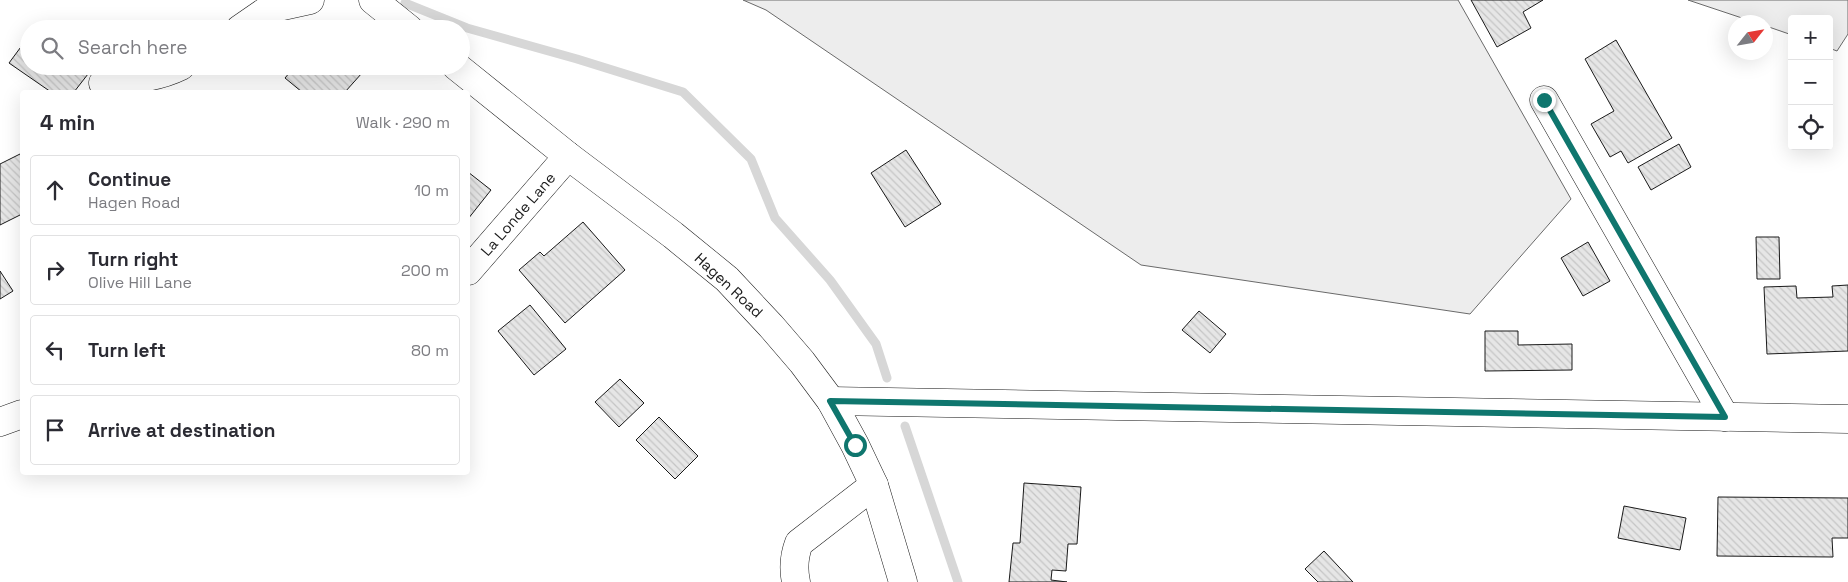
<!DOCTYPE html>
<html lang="en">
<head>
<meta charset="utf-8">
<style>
	:root { --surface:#fff; --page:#f2f2f3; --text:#2b2b33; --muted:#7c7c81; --line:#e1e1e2 }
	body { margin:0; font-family:"Space Grotesk",sans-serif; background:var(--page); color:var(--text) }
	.controls { position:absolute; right:15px; top:15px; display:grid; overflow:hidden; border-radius:5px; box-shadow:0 5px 20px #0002 }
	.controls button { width:45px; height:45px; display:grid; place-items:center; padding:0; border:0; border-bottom:1px solid var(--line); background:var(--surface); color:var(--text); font:25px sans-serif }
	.compass { position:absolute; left:1728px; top:15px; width:45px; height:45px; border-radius:50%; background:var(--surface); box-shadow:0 5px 20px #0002; rotate:59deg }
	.stop { position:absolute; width:15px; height:15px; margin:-11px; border:4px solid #0f766e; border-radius:50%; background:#fff }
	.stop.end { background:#0f766e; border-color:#fff; box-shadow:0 1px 5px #0008 }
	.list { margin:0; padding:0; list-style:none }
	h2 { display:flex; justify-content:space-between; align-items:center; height:65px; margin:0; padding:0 20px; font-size:21px }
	h2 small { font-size:16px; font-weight:400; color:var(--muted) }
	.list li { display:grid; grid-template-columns:32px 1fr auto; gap:15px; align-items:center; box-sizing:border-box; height:70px; margin:0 10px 10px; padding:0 10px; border:1px solid var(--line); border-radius:5px }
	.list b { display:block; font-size:19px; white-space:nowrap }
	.list p { margin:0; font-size:16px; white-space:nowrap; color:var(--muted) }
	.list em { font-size:16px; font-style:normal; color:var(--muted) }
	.icon { flex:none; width:28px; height:28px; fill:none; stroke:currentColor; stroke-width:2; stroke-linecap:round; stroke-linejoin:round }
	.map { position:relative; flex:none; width:1848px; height:582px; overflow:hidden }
	.search { position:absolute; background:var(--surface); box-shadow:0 5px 20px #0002; left:20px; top:20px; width:450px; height:55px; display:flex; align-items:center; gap:12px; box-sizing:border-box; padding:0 18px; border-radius:28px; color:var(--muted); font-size:19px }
	.panel { position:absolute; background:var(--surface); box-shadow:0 5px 20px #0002; left:20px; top:90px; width:450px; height:385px; border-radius:5px }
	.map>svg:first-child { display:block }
	.built { fill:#ededed; stroke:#6a6a6a }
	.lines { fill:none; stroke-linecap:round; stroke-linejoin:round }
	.stream { stroke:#d7d7d7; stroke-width:9 }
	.building { fill:url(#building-back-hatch); stroke:#1a1a1a }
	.minor-casing { stroke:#1a1a1a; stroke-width:29 }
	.minor { stroke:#fff; stroke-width:28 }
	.route { stroke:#0f766e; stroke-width:6 }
	.labels { text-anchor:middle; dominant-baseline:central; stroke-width:4; stroke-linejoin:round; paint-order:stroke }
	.street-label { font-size:15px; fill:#1a1a1a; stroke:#fff }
</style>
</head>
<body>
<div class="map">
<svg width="1848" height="582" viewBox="0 0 1848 582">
	<defs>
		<pattern id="building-back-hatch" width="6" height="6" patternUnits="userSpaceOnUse" patternTransform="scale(1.25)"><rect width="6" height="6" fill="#e6e6e6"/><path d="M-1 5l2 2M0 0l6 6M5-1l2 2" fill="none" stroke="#c5c5c5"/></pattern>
	</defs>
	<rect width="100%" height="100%" fill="#fff"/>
	<g class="built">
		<polygon points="743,0 1458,0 1571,199 1470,314 1141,265 766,10"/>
		<polygon points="1688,0 1848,0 1848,34 1837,51 1829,48 1829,19 1792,19 1792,35 1766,26 1766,22 1754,22"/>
	</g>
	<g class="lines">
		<g class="stream">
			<polyline points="405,3 467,28 577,59 683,92 751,159 775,218 830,280 876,344 887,378"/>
			<polyline points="905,426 958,582"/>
		</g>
	</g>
	<g class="building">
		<polygon points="1471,0 1543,0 1523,12 1531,28 1497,47"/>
		<polygon points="29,36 29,66 77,66 88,74 74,92 51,92 9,63"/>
		<polygon points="1616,40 1672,138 1628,163 1621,151 1610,157 1591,124 1614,111 1585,59"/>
		<polygon points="295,66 330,66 335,71 339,66 354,66 362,73 345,92 302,92 285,78"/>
		<polygon points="1679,144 1691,167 1651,190 1638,167"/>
		<polygon points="906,150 941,204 905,227 871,173"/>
		<polygon points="22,153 22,214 0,225 0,164"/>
		<polygon points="468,172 491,190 468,219"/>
		<polygon points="583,222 625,270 565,323 519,270 540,252 544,256"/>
		<polygon points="1756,237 1779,237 1780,279 1757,279"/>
		<polygon points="1588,242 1610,281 1583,296 1561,258"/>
		<polygon points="0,271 13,291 0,299"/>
		<polygon points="1848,285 1848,351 1767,354 1764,287 1796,286 1797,298 1833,297 1832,286"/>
		<polygon points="530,305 566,349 534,375 498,331"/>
		<polygon points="1199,311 1226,334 1210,353 1182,330"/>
		<polygon points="1485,331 1518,331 1518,345 1572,344 1572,370 1485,371"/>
		<polygon points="620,379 644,403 619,427 595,402"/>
		<polygon points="659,417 698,456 675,479 636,440"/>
		<polygon points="1024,483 1081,487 1077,544 1068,544 1066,571 1052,570 1051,580 1067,582 1009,582 1013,543 1020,543"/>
		<polygon points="1718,497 1848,498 1848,538 1832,538 1833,557 1717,556"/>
		<polygon points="1624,506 1686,518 1680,550 1618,538"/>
		<polygon points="1324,551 1353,582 1318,582 1305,569"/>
	</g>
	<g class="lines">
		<defs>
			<g id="minor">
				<polyline points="373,0 409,29"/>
				<polyline points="240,29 269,9 310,0"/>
				<polyline points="456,66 568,156 673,235 727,279 771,326 802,362 831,401 855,445 874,485 903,582"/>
				<path d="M103 83C129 80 157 78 181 66"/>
				<polyline points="1544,100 1725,417"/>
				<polyline points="468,271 568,156"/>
				<polyline points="831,401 1848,419"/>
				<polyline points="0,422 22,414"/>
				<path d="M796 582C793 568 794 556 799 543L874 485"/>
			</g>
		</defs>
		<use href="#minor" class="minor-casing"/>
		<use href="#minor" class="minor"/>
	</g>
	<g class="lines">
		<polyline class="route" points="855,445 830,401 1725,417 1544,100"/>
	</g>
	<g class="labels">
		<g class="street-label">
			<text transform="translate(518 214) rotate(-49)">La Londe Lane</text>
			<text transform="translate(729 285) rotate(43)">Hagen Road</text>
		</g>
	</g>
</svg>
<div class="controls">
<button>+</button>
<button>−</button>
<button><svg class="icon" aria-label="locate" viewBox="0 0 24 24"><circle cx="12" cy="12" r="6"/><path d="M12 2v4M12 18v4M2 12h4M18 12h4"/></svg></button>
</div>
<svg class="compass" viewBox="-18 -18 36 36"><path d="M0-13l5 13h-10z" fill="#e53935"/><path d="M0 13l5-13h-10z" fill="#7c7c81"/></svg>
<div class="stop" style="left:855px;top:445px"></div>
<div class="stop end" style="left:1544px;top:100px"></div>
<div class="search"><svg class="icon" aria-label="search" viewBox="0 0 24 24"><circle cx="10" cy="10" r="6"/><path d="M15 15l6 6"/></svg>Search here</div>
<section class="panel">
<h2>4 min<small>Walk · 290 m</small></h2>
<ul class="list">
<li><svg class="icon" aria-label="ahead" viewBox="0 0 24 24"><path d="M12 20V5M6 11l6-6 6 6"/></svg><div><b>Continue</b><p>Hagen Road</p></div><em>10 m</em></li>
<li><svg class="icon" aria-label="right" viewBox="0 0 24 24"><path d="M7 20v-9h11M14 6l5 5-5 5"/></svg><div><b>Turn right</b><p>Olive Hill Lane</p></div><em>200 m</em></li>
<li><svg class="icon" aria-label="left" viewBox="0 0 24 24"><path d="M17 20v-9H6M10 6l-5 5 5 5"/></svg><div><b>Turn left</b></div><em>80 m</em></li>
<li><svg class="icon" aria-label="arrive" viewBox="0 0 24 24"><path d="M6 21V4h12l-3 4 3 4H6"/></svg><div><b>Arrive at destination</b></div></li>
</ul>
</section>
</div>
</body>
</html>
